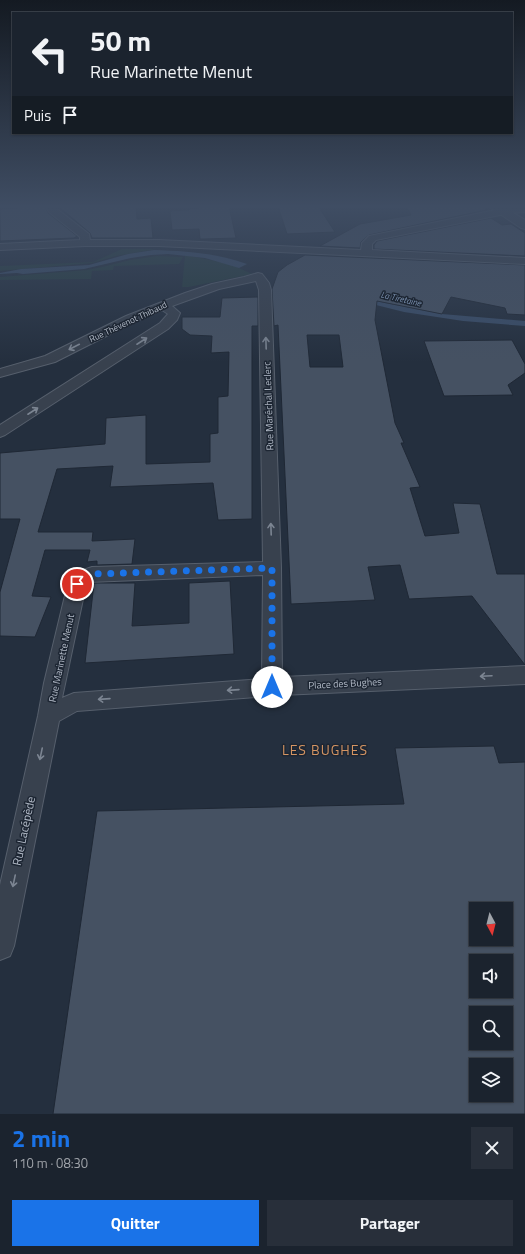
<!DOCTYPE html>
<html lang="fr">
<head>
<meta charset="utf-8">
<style>
	:root { --surface:#1b232e; --page:#282f3a; --text:#f1f3f6; --muted:#a0a4aa; --line:#39404a; --accent:#1a73e8 }
	body { margin:0; font-family:"Titillium Web",sans-serif; background:var(--page); color:var(--text); height:100vh; display:flex; flex-direction:column; font-size:15px; white-space:nowrap }
	* { box-sizing:border-box; margin:0 }
	p { font-size:13px; color:var(--muted) }
	.icon { flex:none; width:22px; height:22px; fill:none; stroke:currentColor; stroke-width:2; stroke-linecap:round; stroke-linejoin:round }
	.map { position:relative; height:1114px; overflow:hidden }
	.details { display:flex; flex-direction:column; background:var(--surface); flex:1 }
	.details>* { flex:none }
	.guide { position:absolute; left:12px; top:12px; width:501px; height:122px; border-radius:0px; box-shadow:0 1px 3px #0004,0 0 0 1px var(--line); background:#1b232e; color:var(--text); overflow:hidden }
	.needle { width:26px; rotate:173deg }
	.buttons { position:absolute; left:469px; top:902px; display:grid; gap:8px }
	.buttons a { display:grid; place-items:center; width:44px; height:44px; border-radius:0px; background:var(--surface); box-shadow:0 1px 3px #0004,0 0 0 1px var(--line); font-size:20px }
	.pin { position:absolute; display:grid; place-items:center; width:34px; height:34px; color:#fff; margin:-17px; border:2px solid #fff; border-radius:50%; box-shadow:0 1px 4px #0007 }
	.me { position:absolute; width:44px; margin:-22px; rotate:0deg; stroke-linejoin:round; filter:drop-shadow(0 0 3px #0008) }
	.turn { display:flex; align-items:center; gap:14px; height:84px; padding:0 12px; font-size:18px }
	.turn .icon { width:52px; height:52px; stroke-width:2.5 }
	.turn b { display:block; font-size:28px; line-height:34px }
	.then { display:flex; align-items:center; height:38px; padding:0 12px; background:#0003; gap:8px; font-size:15px }
	.round { display:grid; place-items:center; flex:none; width:42px; height:42px; border-radius:0px; background:var(--page) }
	.summary { display:flex; align-items:center; justify-content:space-between; height:68px; padding:0 12px }
	h1 { font-size:24px; font-weight:700; line-height:30px; color:var(--accent) }
	.action { display:flex; gap:8px; margin-top:auto; padding:8px 12px }
	.action a { flex:1; height:46px; border-radius:0px; background:var(--accent); color:#fff; font-size:16px; font-weight:700; line-height:46px; text-align:center }
	.action a+a { background:var(--page); color:var(--text) }
	.map>svg:first-child { display:block }
	.green { fill:#263c3f }
	.water { fill:#394c67 }
	.building { fill:#455162; stroke:#1f2835; fill-rule:evenodd }
	.lines { fill:none; stroke-linecap:round; stroke-linejoin:round }
	.minor-casing { stroke:#565f6c; stroke-width:2 }
	.tertiary-casing { stroke:#565f6c; stroke-width:2 }
	.minor { fill:#38414e; fill-rule:evenodd }
	.tertiary { fill:#38414e; fill-rule:evenodd }
	.oneway { stroke:#7c8592 }
	.route { stroke:#1a73e8; stroke-width:7; stroke-dasharray:0 12.6 }
	.labels { text-anchor:middle; stroke-width:3; stroke-linejoin:round; paint-order:stroke }
	.far-water-label { font-size:9px; font-style:italic; fill:#7c92b1; stroke:#1d2633 }
	.far-street-label { font-size:9px; fill:#b4bcc9; stroke:#1d2633 }
	.street-label { font-size:10px; fill:#b4bcc9; stroke:#1d2633 }
	.near-street-label { font-size:12px; fill:#b4bcc9; stroke:#1d2633 }
	.near-quarter-label { font-size:14px; letter-spacing:1px; fill:#d59563; stroke:#1d2633 }
</style>
</head>
<body>
<div class="map">
<svg width="525" height="1114" viewBox="0 0 525 1114">
	<rect width="100%" height="100%" fill="#242f3e"/>
	<g class="green">
		<path d="M122 249H156L116 256 92 263 0 271V266L93 262Z"/>
		<path d="M185 255 230 264 252 274 189 287H182Z"/>
		<path d="M157 256 183 257 179 264 114 266 113 270 92 271 91 279 0 280V277L87 270 102 267 130 260Z"/>
	</g>
	<g class="water">
		<path d="M154 250C185 251 217 253 247 264L239 268 205 258 168 254 151 255 131 258 84 269 23 274 17 273 0 274V273L21 269 89 265 128 254Z"/>
		<path d="M277 276 376 301 442 314 525 321V326L463 321 404 312 276 280Z"/>
	</g>
	<g class="building">
		<path d="M45 206 48 213 77 236 74 238 0 241V209Z"/>
		<path d="M58 206H136L137 219 151 218 153 238H92L90 233Z"/>
		<path d="M199 206H229L236 238 204 239H200L199 229 172 230 170 211 189 210V209L199 208Z"/>
		<path d="M278 206H318L335 232 287 234Z"/>
		<path d="M406 206H485L486 210 369 235 361 242 360 248 320 246 360 224 411 215Z"/>
		<path d="M491 218 502 225 511 224 525 233V256L374 249V245L377 241Z"/>
		<path d="M305 255 525 265V315L507 314 505 308 451 297 442 314 377 301 375 320 395 423 404 443H401L420 487 410 488 425 536 459 533 453 503 480 504 497 574H525V665L472 596 409 599 400 565 368 567 375 600 291 604 278 325 274 326 272 289 278 272 287 265ZM307 335H339L343 367H310Z"/>
		<path d="M258 297V326H252V519L218 520 213 483 110 487 113 466 57 469 38 532H93L92 541 135 539 132 564 97 565V561L87 562 90 550H45L32 596 51 597 35 637 0 636V592L20 519H0V453L105 444 106 418 146 415V464L210 462V434L218 433V397L228 396 229 352 211 353 212 336 190 335 182 329V317H220L222 298Z"/>
		<path d="M512 340 525 364V373L508 385 513 395 444 396 424 341Z"/>
		<path d="M230 581 234 654 85 663 94 583H135L132 626 189 623V583Z"/>
		<path d="M494 746 499 763 525 762V1114H53L97 811 404 804 395 748ZM476 909H506V939H476ZM476 961H506V991H476ZM476 1013H506V1043H476ZM476 1065H506V1095H476Z"/>
	</g>
	<g class="lines">
		<g class="minor-casing">
			<g id="minor">
				<path d="M46 206H56L57 209 89 234 90 240H159L361 250 362 243 369 236 510 207 525 206V212L510 213 376 240 372 244V250L525 258V264L159 246H85L0 250V244L80 240V237L49 212Z"/>
				<path d="M258 273 262 274 269 283 271 290 281 568 282 677 525 666V684L281 695 77 711 59 721 14 946 10 956 0 960V885L38 716 44 683 68 583C74 571 80 571 92 567L263 562 259 290 256 281 219 289 172 306 180 313 177 320 168 329 5 435 0 437V425L160 323 168 314 162 310 134 322 55 362 0 377V369L45 356 126 316 185 293 212 284 244 277ZM263 575 262 679 74 693 62 698 86 585 89 582Z"/>
			</g>
		</g>
		<g class="tertiary-casing">
			<path id="tertiary" d="M488 206H502L525 220V229L521 228Z"/>
		</g>
		<use href="#minor" class="minor"/>
		<use href="#tertiary" class="tertiary"/>
	</g>
	<defs><path id="oneway-shaft" d="M-6 0H5M1.5-3L5.5 0L1.5 3" fill="none" stroke-width="1.6" stroke-linecap="round" stroke-linejoin="round"/></defs>
	<g class="oneway">
		<use href="#oneway-shaft" transform="translate(142 341) rotate(-33)"/>
		<use href="#oneway-shaft" transform="translate(266 343) rotate(-92)"/>
		<use href="#oneway-shaft" transform="translate(74 347) rotate(153)"/>
		<use href="#oneway-shaft" transform="translate(33 411) rotate(-33)"/>
		<use href="#oneway-shaft" transform="translate(271 529) rotate(-92)"/>
		<use href="#oneway-shaft" transform="translate(486 676) rotate(177)"/>
		<use href="#oneway-shaft" transform="translate(233 690) rotate(176)"/>
		<use href="#oneway-shaft" transform="translate(104 699) rotate(176)"/>
		<use href="#oneway-shaft" transform="translate(41 754) rotate(102)"/>
		<use href="#oneway-shaft" transform="translate(14 881) rotate(102)"/>
	</g>
	<linearGradient id="sky" x2="0" y2="1"><stop stop-color="#141a22"/><stop offset="0.57" stop-color="#3f4d63"/><stop offset="1" stop-color="#3f4d63" stop-opacity="0"/></linearGradient>
	<rect width="525" height="362" fill="url(#sky)"/>
	<g class="lines">
		<path class="route" d="M77 584 82 577 92 574 272 568V687"/>
	</g>
	<g class="labels">
		<g class="far-water-label">
			<text transform="translate(401 299) rotate(13)" y="3">La Tiretaine</text>
		</g>
		<g class="far-street-label">
			<text transform="translate(128 322) rotate(-25)" y="3">Rue Thévenot Thibaud</text>
		</g>
		<g class="street-label">
			<text transform="translate(268 406) rotate(-92)" y="4">Rue Maréchal Leclerc</text>
			<text transform="translate(61 658) rotate(-78)" y="4">Rue Marinette Menut</text>
			<text transform="translate(345 683) rotate(-3)" y="4">Place des Bughes</text>
		</g>
		<g class="near-street-label">
			<text transform="translate(24 831) rotate(-78)" y="4">Rue Lacépède</text>
		</g>
		<g class="near-quarter-label">
			<text x="325" y="755">LES BUGHES</text>
		</g>
	</g>
</svg>
<div class="buttons">
<a><svg class="needle" viewBox="-14 -14 28 28"><path d="M0-13l5 13h-10z" fill="#e53935"/><path d="M0 13l5-13h-10z" fill="#a0a4aa"/></svg></a>
<a><svg class="icon" aria-label="sound" viewBox="0 0 24 24"><path d="M4 9h4l5-4v14l-5-4H4zM17 9q2 3 0 6"/></svg></a>
<a><svg class="icon" aria-label="search" viewBox="0 0 24 24"><circle cx="10" cy="10" r="6"/><path d="M15 15l6 6"/></svg></a>
<a><svg class="icon" aria-label="layers" viewBox="0 0 24 24"><path d="M12 4l9 5-9 5-9-5zM3 14l9 5 9-5"/></svg></a>
</div>
<div class="pin" style="left:77px;top:584px;background:#d93025"><svg class="icon" aria-label="arrive" viewBox="0 0 24 24"><path d="M6 21V4h12l-3 4 3 4H6"/></svg></div>
<svg class="me" style="left:272px;top:687px" viewBox="-20 -20 40 40"><circle r="19" fill="#fff"/><path d="M0-13L10 11 0 6-10 11z" fill="#1a73e8"/></svg>
<div class="guide">
<div class="turn"><svg class="icon" aria-label="left" viewBox="0 0 24 24"><path d="M17 20v-9H6M10 6l-5 5 5 5"/></svg><div><b>50 m</b>Rue Marinette Menut</div></div>
<div class="then">Puis<svg class="icon" aria-label="arrive" viewBox="0 0 24 24"><path d="M6 21V4h12l-3 4 3 4H6"/></svg></div>
</div>
</div>
<section class="details">
<div class="summary"><div><h1>2 min</h1><p>110 m · 08:30</p></div><a class="round"><svg class="icon" aria-label="close" viewBox="0 0 24 24"><path d="M6 6l12 12M18 6L6 18"/></svg></a></div>
<div class="action"><a>Quitter</a><a>Partager</a></div>
</section>
</body>
</html>
